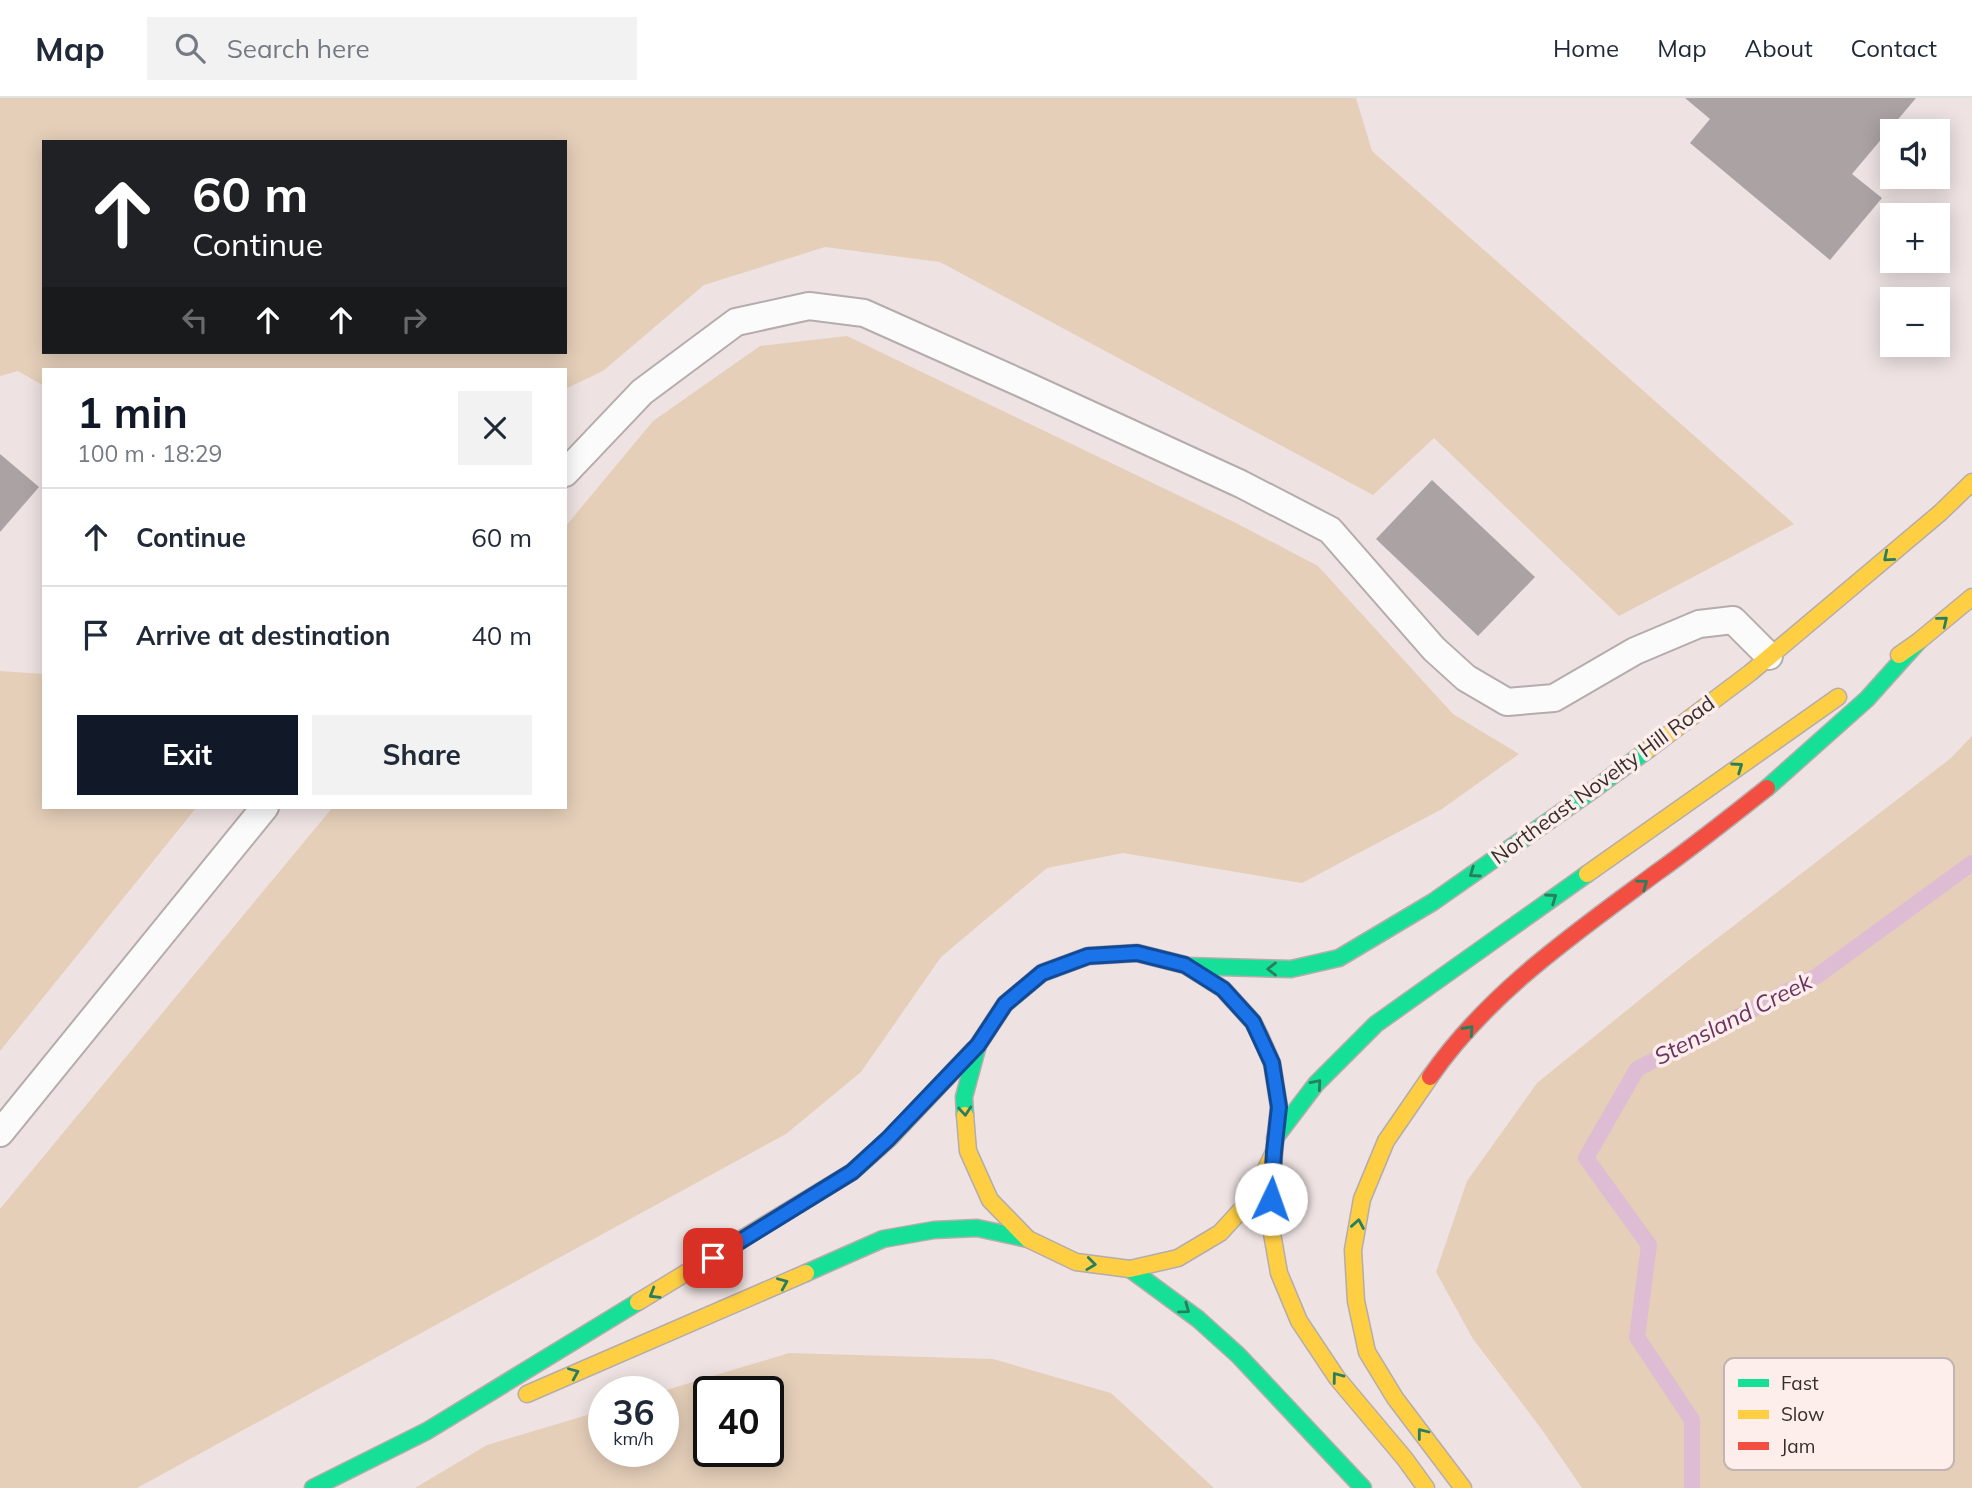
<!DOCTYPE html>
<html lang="en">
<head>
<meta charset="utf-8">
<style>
	:root { --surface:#fff; --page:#f2f2f3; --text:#1f2937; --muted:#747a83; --line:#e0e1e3; --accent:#111827 }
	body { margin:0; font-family:Mulish,sans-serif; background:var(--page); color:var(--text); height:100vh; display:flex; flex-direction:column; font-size:26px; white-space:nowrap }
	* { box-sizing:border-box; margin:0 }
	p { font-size:23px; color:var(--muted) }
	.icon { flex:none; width:38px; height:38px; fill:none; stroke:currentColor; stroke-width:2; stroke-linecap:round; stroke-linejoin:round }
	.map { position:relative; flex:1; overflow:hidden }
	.sheet { position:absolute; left:42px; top:270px; width:525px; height:441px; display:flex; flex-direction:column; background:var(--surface); border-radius:0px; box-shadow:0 4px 18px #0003 }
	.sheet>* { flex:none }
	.guide { position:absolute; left:42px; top:42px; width:525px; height:214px; border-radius:0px; box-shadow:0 4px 18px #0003; background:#202124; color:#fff; overflow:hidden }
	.tools { position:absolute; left:1880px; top:21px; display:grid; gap:14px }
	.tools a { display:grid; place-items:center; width:70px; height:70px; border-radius:0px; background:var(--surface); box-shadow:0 4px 18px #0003; font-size:35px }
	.speed { position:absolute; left:588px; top:1278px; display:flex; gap:14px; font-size:35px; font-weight:700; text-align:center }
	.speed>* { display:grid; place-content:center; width:91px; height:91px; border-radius:50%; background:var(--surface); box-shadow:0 4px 18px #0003; line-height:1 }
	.speed small { font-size:18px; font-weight:400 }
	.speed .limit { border:4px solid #111; border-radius:10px; background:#fff; color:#111 }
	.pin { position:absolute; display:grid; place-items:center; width:60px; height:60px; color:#fff; margin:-30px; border-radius:14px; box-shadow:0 4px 10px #0006 }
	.me { position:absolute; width:77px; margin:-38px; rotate:3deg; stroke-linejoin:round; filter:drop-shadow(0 0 5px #0008) }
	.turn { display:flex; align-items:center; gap:24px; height:147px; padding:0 35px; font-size:32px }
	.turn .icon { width:91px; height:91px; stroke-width:2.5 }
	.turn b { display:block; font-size:49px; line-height:60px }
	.lanes { display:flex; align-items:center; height:66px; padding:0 35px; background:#0003; justify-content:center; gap:35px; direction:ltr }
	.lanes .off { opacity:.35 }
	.round { display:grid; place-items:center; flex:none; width:74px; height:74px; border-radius:0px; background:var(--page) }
	.head { display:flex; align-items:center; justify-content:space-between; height:119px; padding:0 35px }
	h1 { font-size:42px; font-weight:700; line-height:52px; color:var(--accent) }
	.action { display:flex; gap:14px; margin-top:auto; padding:14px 35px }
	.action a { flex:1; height:80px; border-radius:0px; background:var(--accent); color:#fff; font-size:28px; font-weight:700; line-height:80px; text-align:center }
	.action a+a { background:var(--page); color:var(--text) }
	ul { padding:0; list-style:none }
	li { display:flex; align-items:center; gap:21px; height:98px; padding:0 35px; border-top:2px solid var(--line) }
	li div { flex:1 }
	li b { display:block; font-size:26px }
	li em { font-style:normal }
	header { display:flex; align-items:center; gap:42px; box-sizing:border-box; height:98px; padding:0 35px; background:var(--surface); border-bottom:2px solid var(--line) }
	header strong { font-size:33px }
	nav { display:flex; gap:38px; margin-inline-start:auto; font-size:24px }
	.search { width:490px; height:63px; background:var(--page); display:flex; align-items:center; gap:18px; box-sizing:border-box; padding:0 24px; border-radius:0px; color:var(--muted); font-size:26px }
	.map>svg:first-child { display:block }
	.green { fill:#e5cfb9; fill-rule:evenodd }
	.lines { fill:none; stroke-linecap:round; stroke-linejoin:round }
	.stream { stroke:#debcd4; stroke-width:16 }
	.building { fill:#aba2a3 }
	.lane-casing { stroke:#b5acac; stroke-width:30 }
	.fast-casing { stroke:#b5acac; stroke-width:19 }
	.slow-casing { stroke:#b5acac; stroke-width:19 }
	.jam-casing { stroke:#b5acac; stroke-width:19 }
	.lane { stroke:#fcfbfb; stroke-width:26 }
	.fast { stroke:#16e098; stroke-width:16 }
	.slow { stroke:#ffcf43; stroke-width:16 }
	.jam { stroke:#f24e42; stroke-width:16 }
	.oneway { stroke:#287e5d }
	.route-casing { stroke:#114b97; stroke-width:18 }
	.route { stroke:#1a73e8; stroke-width:12 }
	.labels { text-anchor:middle; stroke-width:7; stroke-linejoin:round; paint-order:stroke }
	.street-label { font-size:21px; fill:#362e2d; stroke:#fdedeb }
	.water-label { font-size:23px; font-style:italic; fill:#693260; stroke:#fdedeb }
	.key { fill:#fdedeb; stroke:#c1b4b2; stroke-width:2 }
	.key-label { font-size:19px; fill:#362e2d }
</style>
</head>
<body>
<header>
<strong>Map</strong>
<div class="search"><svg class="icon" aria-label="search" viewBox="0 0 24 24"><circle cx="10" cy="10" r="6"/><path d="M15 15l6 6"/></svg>Search here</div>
<nav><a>Home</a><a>Map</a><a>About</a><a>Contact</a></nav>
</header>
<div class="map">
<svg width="1972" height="1390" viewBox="0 0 1972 1390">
	<rect width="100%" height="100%" fill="#eee2e2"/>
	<g class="green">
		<path d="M0 0H1356L1372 53 1794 426 1619 518 1434 340 1373 397 940 164 825 149 704 187 603 273 565 291V271H44V288L18 273 0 278ZM44 44H565V254H44Z"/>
		<path d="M847 238 1236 425 1318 468 1453 616 1519 656 1442 711 1302 785 1123 755 1047 770 941 859 861 974 786 1036 137 1390H0V1111L333 709H565V429L653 323 760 248Z"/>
		<path d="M0 573 44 576V709L196 710 0 953Z"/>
		<path d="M1972 638V1390H1582L1540 1329 1473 1241 1436 1174 1467 1083 1537 985 1684 866 1951 660Z"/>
		<path d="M789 1255 993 1261 1111 1295 1214 1390H415L487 1347 604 1312V1353H663V1293ZM768 1293V1353H709V1293Z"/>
	</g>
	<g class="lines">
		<path class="stream" d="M1692 1390V1322L1637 1239 1649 1147 1586 1060 1637 971 1817 878 1972 765"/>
	</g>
	<g class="building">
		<path d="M1685 0H1916L1852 76 1882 100 1830 162 1690 45 1710 21Z"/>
		<path d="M0 356 39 389 0 434Z"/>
		<path d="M1432 382 1535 479 1478 538 1376 441Z"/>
	</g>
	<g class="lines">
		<g class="lane-casing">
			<g id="lane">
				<path d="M565 375 642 294 736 224 809 208 864 215 1023 286 1241 386 1330 432 1434 551 1466 580 1507 604 1554 600 1635 553 1699 526 1733 522 1769 558"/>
				<path d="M0 1035 265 709"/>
			</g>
		</g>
		<g class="fast-casing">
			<g id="fast">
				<path d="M1767 690 1867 601 1919 543"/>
				<path d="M1187 868 1291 871 1339 860 1433 804 1593 692 1649 651"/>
				<path d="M965 1017 964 999 978 947 1005 906 1042 875 1088 858 1137 855 1185 867 1223 891 1253 924 1260 938"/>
				<path d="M1275 1040 1316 986 1376 926 1587 776"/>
				<path d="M1130 1171 1198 1221 1238 1257 1363 1390"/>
				<path d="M806 1175 883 1141 934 1132 977 1130 1028 1141"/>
				<path d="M313 1390 427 1333 638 1204"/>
			</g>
		</g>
		<g class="slow-casing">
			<g id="slow">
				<path d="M1899 557 1919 543 1972 499"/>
				<path d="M1649 651 1750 575 1940 415 1972 384"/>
				<path d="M1587 776 1838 599"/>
				<path d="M1260 938 1272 965 1279 1009 1274 1054 1270 1124 1279 1175 1299 1223 1337 1280 1405 1361 1426 1390"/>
				<path d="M1430 979 1386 1043 1362 1101 1353 1152 1356 1203 1367 1254 1395 1300 1463 1390"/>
				<path d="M965 1017 968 1053 990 1102 1028 1141 1076 1164 1130 1171 1178 1160 1220 1135 1253 1099 1274 1054"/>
				<path d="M638 1204 852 1074 889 1041 974 951"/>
				<path d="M527 1296 806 1175"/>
			</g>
		</g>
		<g class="jam-casing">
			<path id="jam" d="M1430 979C1489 894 1574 836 1656 775 1694 748 1730 719 1767 690"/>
		</g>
		<use href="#lane" class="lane"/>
		<use href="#fast" class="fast"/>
		<use href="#slow" class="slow"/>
		<use href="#jam" class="jam"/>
	</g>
	<defs><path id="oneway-chevron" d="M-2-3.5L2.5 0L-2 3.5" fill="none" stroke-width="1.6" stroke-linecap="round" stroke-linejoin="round" transform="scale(1.75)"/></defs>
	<g class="oneway">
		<use href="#oneway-chevron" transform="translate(1888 459) rotate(140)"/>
		<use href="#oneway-chevron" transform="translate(1943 523) rotate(-39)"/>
		<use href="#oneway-chevron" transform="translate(1738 669) rotate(-35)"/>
		<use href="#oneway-chevron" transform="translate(1474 775) rotate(145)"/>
		<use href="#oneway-chevron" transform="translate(1643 786) rotate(-36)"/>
		<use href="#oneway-chevron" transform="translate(1552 800) rotate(-35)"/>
		<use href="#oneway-chevron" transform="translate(1272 871) rotate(180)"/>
		<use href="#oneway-chevron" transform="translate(1469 932) rotate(-48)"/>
		<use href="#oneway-chevron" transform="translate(1317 986) rotate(-49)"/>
		<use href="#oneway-chevron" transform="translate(965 1013) rotate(85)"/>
		<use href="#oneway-chevron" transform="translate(1358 1126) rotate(-80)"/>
		<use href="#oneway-chevron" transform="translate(1091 1166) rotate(7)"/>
		<use href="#oneway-chevron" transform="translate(783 1185) rotate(-23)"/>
		<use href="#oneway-chevron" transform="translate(654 1196) rotate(149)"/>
		<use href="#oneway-chevron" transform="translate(1185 1211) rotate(36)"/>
		<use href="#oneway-chevron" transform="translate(574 1275) rotate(-23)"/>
		<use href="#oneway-chevron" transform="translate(1337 1279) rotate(-127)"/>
		<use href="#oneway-chevron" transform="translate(1422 1335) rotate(-128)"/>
	</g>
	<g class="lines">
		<g class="route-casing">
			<path id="route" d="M713 1160 852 1074 888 1041 978 947 1005 906 1042 875 1088 858 1137 855 1185 867 1223 891 1253 924 1272 965 1279 1009 1274 1054 1271 1101"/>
		</g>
		<use href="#route" class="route"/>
	</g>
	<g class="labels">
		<g class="street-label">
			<text transform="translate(1603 682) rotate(-36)" y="7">Northeast Novelty Hill Road</text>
		</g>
		<g class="water-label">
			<text transform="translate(1733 921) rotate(-27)" y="8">Stensland Creek</text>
		</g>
	</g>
	<rect x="1724" y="1260" width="230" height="112" rx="10" class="key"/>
	<rect x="1738" y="1281" width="31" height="8" fill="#16e098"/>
	<rect x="1738" y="1312" width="31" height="9" fill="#ffcf43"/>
	<rect x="1738" y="1344" width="31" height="8" fill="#f24e42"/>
	<g class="key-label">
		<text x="1781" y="1292">Fast</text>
		<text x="1781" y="1323">Slow</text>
		<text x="1781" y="1355">Jam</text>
	</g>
</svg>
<div class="tools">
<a><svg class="icon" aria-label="sound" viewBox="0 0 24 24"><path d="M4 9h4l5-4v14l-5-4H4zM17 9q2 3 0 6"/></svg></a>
<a>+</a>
<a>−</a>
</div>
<div class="speed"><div>36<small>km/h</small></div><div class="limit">40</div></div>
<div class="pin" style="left:713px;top:1160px;background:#d93025"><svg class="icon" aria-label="arrive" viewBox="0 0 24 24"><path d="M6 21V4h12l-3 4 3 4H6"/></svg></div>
<svg class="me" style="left:1271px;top:1101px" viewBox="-20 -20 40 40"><circle r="19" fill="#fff"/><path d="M0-13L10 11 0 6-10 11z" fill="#1a73e8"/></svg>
<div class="guide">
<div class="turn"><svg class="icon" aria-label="ahead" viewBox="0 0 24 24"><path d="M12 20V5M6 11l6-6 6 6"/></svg><div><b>60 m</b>Continue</div></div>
<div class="lanes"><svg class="icon off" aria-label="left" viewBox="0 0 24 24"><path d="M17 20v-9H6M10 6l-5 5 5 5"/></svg><svg class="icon" aria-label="ahead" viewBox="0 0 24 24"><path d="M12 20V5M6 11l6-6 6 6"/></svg><svg class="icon" aria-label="ahead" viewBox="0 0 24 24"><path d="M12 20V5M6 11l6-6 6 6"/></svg><svg class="icon off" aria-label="right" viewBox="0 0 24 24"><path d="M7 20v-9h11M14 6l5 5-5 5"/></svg></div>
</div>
<section class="sheet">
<div class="head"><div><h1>1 min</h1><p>100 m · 18:29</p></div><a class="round"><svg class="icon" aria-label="close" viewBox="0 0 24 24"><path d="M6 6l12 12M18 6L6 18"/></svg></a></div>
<ul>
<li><svg class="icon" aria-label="ahead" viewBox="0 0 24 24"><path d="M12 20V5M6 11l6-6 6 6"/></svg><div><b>Continue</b></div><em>60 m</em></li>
<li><svg class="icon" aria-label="arrive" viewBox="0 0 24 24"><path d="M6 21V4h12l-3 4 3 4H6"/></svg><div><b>Arrive at destination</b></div><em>40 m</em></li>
</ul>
<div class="action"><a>Exit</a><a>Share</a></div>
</section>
</div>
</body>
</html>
